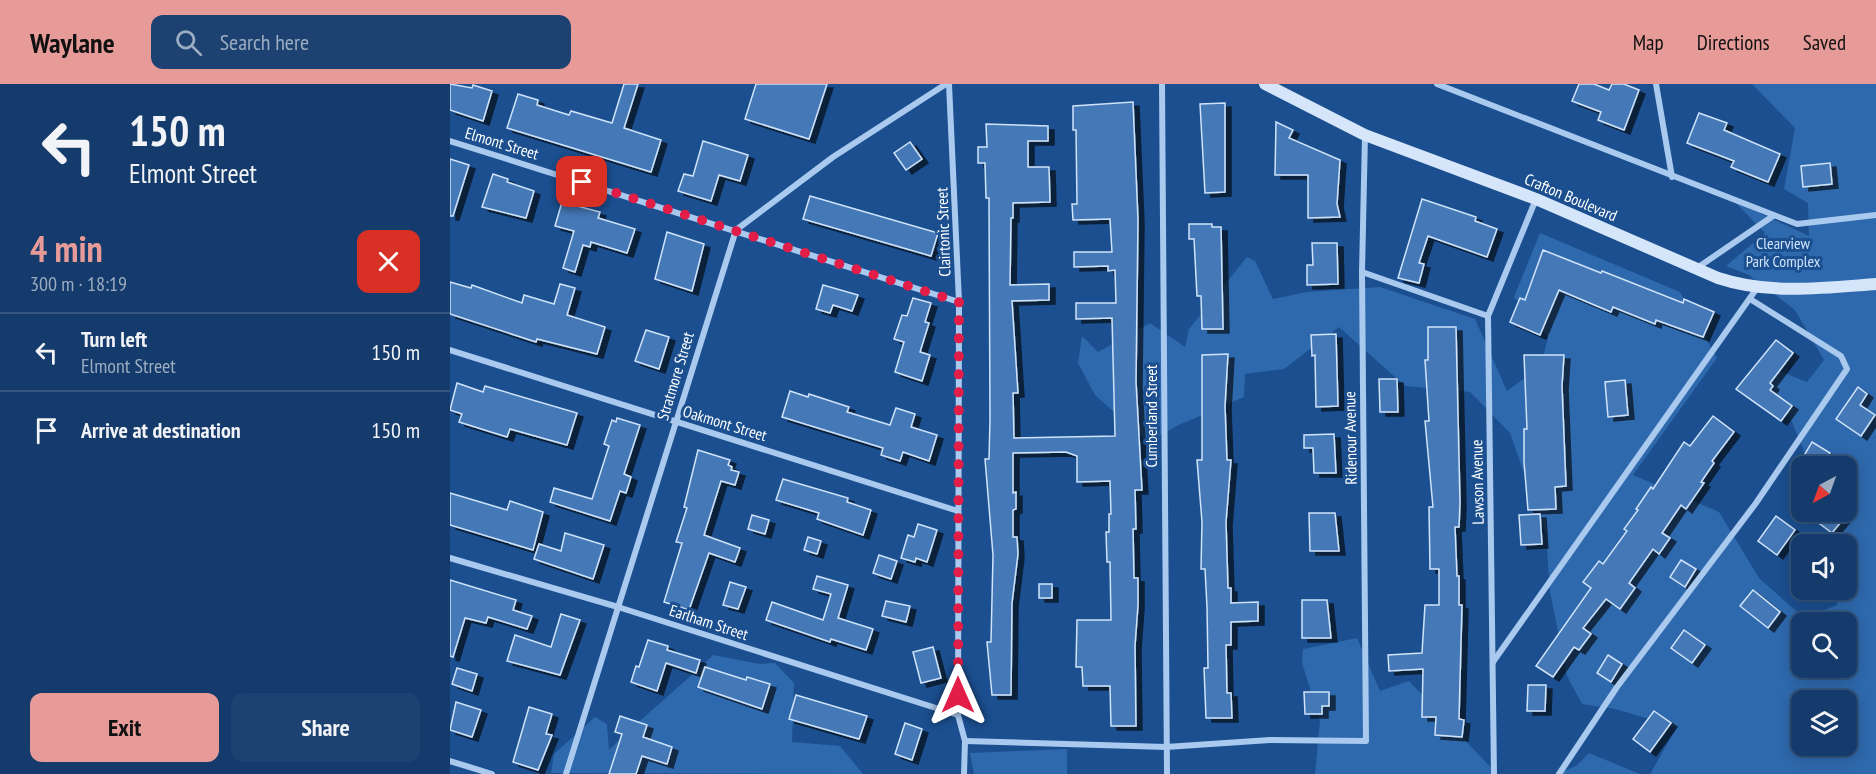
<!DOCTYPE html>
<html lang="en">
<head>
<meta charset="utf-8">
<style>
	:root { --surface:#143b6b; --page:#1d4271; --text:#f1f3f6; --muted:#9dadc1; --line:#33557e; --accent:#e69b98 }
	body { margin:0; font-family:"PT Sans Narrow",sans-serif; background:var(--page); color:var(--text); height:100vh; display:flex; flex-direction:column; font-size:22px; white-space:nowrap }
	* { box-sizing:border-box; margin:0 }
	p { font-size:20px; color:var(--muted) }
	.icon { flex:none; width:33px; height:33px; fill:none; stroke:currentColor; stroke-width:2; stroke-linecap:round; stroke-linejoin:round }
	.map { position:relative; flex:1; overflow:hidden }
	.sheet { display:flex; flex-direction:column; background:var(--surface); width:450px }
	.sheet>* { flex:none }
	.guide { background:#143b6b; color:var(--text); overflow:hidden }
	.needle { width:39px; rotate:221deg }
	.fabs { position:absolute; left:1341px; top:372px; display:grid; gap:12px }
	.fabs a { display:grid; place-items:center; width:66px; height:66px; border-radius:12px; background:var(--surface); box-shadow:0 3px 15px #0003,0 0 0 2px var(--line); font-size:30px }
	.pin { position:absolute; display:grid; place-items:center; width:51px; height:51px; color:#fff; margin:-26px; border-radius:12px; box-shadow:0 3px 9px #0006 }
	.me { position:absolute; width:66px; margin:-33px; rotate:0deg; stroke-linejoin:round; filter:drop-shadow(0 0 4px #0008) }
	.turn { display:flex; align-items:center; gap:21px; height:126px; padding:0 30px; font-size:27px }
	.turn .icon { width:78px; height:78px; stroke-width:2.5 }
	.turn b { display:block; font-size:42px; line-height:51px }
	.round { display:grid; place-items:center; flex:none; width:63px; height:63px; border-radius:12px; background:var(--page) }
	.overview { display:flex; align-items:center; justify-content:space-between; height:102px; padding:0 30px }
	h1 { font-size:36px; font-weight:600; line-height:45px; color:var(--accent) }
	.primary-button { display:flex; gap:12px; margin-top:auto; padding:12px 30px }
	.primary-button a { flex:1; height:69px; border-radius:12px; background:var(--accent); color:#111; font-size:24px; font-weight:600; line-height:69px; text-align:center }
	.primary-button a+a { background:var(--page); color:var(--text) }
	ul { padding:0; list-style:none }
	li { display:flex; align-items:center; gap:18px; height:78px; padding:0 30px; border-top:2px solid var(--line) }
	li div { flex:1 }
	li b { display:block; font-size:22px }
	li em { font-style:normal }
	header { display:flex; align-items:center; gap:36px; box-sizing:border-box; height:84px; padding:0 30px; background:var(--accent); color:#111 }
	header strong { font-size:28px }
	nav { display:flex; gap:33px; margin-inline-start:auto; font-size:21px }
	.search { width:420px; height:54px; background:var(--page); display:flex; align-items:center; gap:15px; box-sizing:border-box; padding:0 21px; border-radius:12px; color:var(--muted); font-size:22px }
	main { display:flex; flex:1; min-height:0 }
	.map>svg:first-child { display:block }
	.green { fill:#2e69ad; fill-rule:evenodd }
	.building { fill:#4478b7; stroke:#cfe3fa; stroke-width:1.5; filter:url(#shadow) }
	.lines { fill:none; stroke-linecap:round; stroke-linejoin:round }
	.street { stroke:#a9c9ee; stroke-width:6 }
	.secondary { stroke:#d6e6fa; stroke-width:12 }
	.route { stroke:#e11d48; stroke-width:10; stroke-dasharray:0 18 }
	.labels { text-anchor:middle; stroke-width:6; stroke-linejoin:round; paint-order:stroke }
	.street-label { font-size:16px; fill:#fff; stroke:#1b4f8f }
	.park-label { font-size:16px; fill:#cfe3fa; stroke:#1b4f8f }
</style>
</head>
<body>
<header>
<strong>Waylane</strong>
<div class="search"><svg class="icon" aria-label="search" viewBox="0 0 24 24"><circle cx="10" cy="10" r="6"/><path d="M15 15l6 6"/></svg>Search here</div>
<nav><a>Map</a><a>Directions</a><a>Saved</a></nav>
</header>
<main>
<section class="sheet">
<div class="guide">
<div class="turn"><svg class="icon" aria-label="left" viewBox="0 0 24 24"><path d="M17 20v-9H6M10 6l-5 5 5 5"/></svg><div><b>150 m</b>Elmont Street</div></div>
</div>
<div class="overview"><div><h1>4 min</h1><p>300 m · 18:19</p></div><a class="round" style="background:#d93025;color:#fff"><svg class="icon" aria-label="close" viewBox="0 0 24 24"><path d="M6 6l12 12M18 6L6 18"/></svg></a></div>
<ul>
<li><svg class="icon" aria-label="left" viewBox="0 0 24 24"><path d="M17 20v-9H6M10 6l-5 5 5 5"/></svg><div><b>Turn left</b><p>Elmont Street</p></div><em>150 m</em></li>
<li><svg class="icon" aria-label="arrive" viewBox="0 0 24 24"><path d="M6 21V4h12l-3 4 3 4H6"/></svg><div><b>Arrive at destination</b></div><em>150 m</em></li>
</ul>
<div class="primary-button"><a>Exit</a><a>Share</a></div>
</section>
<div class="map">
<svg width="1426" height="690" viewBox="0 0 1426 690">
	<defs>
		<filter id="shadow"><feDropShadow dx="6" dy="4" stdDeviation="0" flood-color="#0009"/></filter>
	</defs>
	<rect width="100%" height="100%" fill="#1b4f8f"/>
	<g class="green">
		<path d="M1302 0H1426V690H1200L1227 643 1165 625 1132 620 1117 592 1100 508 1096 451 1060 349 1020 308 955 302 889 243 834 285 795 290 794 313 729 341 698 358 645 311 628 279 632 252 648 268 700 239 735 263 739 245 797 173 805 177 823 215 857 208 930 203 1025 235 1057 307 1091 282 1098 253 1064 213 1090 149 1230 208 1267 274 1183 391 1269 428 1309 494 1354 534 1387 521 1389 506H1396V460H1391L1378 428H1396V382H1360L1342 338 1307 278 1357 298 1374 276 1345 226 1299 191 1276 182 1315 149 1284 117 1359 152 1358 119 1334 105 1345 44ZM1352 538H1396V584H1352ZM1352 616H1396V662H1352Z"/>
		<path d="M907 554 930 607 959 597 1047 690H865L870 637 852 579 853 565Z"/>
		<path d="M263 571 310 580 325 579 344 599 342 658 390 662 413 690 101 689 104 670 145 633 157 640 159 666C193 632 229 604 263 571Z"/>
		<path d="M617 665V690H524L520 669Z"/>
		<path d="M1139 669 1190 690H1106L1126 682Z"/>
	</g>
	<g class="building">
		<path d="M0 0 22 4 23 1 42 7 33 37 0 26Z"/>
		<path d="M174 0H188L174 44 211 56 201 88 57 44 68 10 88 16 87 21 119 31 121 27 162 39Z"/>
		<path d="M306 0H377L359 55 295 35Z"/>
		<path d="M1129 0H1144L1159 6 1162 0H1174L1189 6 1174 46 1148 36 1151 28 1122 17Z"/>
		<path d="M683 18 688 136 686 298 692 406H685L686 445H683L684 494H688V521L685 562 686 642H661L660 602H633L632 583H626L627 536H661L660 478H657L656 448H659V430H661L660 397 627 398V372L616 368 563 369V409L566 408V425L563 426V453H567L568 470 562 519 561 611H542L537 558H541L543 471 535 375H539L540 335 539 114H536L535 79H528V63H537L536 40 598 42V57H578V83H599L600 118 563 119V134H561L560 201 599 200V216L562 217 568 309H563L564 354 665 352 662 234 626 235V219H666L665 186 658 187V182L624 183V168H662L660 135 623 136 622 120H627L626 46H623V22Z"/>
		<path d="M775 19V108L755 109 750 20Z"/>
		<path d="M1249 29 1277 39 1274 46 1330 70 1318 98 1281 83 1284 77 1237 59Z"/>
		<path d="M826 38 843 46 839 54 890 76 887 120 890 133 858 134V91H825Z"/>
		<path d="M253 57 298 71 290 97 269 91 261 117 228 107 234 90 243 92Z"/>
		<path d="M460 58 472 75 456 86 444 69Z"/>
		<path d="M0 75 19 81 3 132H0Z"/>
		<path d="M1380 79 1382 100 1353 103 1351 82Z"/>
		<path d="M43 90 58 95 57 98 84 107 76 134 32 123Z"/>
		<path d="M360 112 488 149 481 172 353 135Z"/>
		<path d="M972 115 1026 133 1025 137 1047 145 1037 173 978 152 969 179 974 180 969 199 948 194Z"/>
		<path d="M112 118 150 128 148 134 185 145 177 169 141 158 140 163 133 161 125 188 113 184 124 147 105 142Z"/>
		<path d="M739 140H762V143H771L773 245H752L751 212H747L744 155H739Z"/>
		<path d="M217 148 254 160 242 207 205 195Z"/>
		<path d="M862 159H887L888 200 857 201V181H863Z"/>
		<path d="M1093 166 1151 189 1152 187 1233 219 1234 215 1264 228 1253 253 1206 236 1205 240 1163 223 1161 228 1109 206 1090 251 1060 238 1070 214 1075 216Z"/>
		<path d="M0 198 21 204 22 201 72 219 74 211 104 220 110 200 125 204 117 231 155 243 147 270 87 255 86 258 0 230Z"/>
		<path d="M373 201 408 211 402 227 383 221 380 229 366 225Z"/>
		<path d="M463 214 481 219 475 238 479 239 470 268 480 271 472 297 445 288 454 258 444 255 452 231 457 232Z"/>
		<path d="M978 243H1006L1010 419 1009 443H1005L1007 492H1009V521H1012L1009 635 1014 636 1012 653 985 651 986 633H972L973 585 939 587 938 571 972 569 975 521H989V485H980L979 423H983L975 337H979L975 276H978Z"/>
		<path d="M196 246 219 253 209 285 185 277Z"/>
		<path d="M886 250 888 322 866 323 865 271 862 272 861 251Z"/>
		<path d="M1326 256 1343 269 1320 299 1323 302 1320 306 1342 322 1331 337 1286 305Z"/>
		<path d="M778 270 775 322 777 376H781L776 438 778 504H781V519L808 518V537L781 538V561H776L777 609H781L782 634H756L754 584H758L757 523 755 485H751L752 438 747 376H752V271Z"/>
		<path d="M1074 271H1114L1112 302 1116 402 1105 403 1106 425 1078 426 1074 378V345H1077Z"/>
		<path d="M929 295H947L948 328H930Z"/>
		<path d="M1175 296 1178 331 1158 333 1155 298Z"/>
		<path d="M7 299 33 308 35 302 127 329 117 361 60 345 57 353 9 338 12 330 0 326Z"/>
		<path d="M1408 303 1417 310 1410 321 1425 331 1411 352 1386 335Z"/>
		<path d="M340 307 358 313 359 310 399 323 397 328 440 341 446 324 465 330 461 343 487 351 479 377 453 368 450 377 431 371 433 364 332 333Z"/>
		<path d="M1263 332 1284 348 1262 377 1264 379 1251 398 1254 399 1236 425 1231 421 1212 449 1220 454 1209 470 1203 465 1179 499 1185 504 1170 525 1156 515 1133 544 1141 550 1129 566 1124 563 1103 593 1086 582 1141 504 1133 498 1149 477 1153 480 1177 447 1174 445 1188 426 1186 425 1201 403 1203 405 1234 358 1240 362Z"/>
		<path d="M167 334 190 341 174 390 181 393 176 409 170 407 160 437 100 418 104 404 142 415 159 362 154 360 162 336 166 338Z"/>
		<path d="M884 350 886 389H864L863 364H854V351Z"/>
		<path d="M1362 358 1380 369 1372 382H1363L1352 375Z"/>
		<path d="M248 366 280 376 278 381 282 383 281 386 289 388 285 401 271 397 254 451 290 464 285 478 259 469 239 526 214 518 232 459 226 458 237 424 234 423Z"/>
		<path d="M333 395 398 414 397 418 421 426 413 451 367 435 369 429 326 416Z"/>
		<path d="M0 409 57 426 60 417 93 428 83 466 0 441Z"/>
		<path d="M1354 428H1399L1382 449Z"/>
		<path d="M859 429H885L889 467H860Z"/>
		<path d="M1090 430 1092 460 1071 461 1069 431Z"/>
		<path d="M302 431 319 436 315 450 298 445Z"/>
		<path d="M1326 432 1345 446 1327 471 1308 457Z"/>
		<path d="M468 440 487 446 477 478 466 474 465 478 451 474 458 451 464 453Z"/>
		<path d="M115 449 154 461 143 495 84 475 89 460 111 467Z"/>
		<path d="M358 453 371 457 367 470 354 466Z"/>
		<path d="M429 471 447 477 441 495 423 489Z"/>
		<path d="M1231 476 1246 485 1235 503 1220 493Z"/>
		<path d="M367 492 398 501 388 534 423 545 416 566 381 555 380 558 316 536 322 518 373 536 381 510 363 505Z"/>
		<path d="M0 496 66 516 63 526 82 532 77 545 38 533 36 539 15 534 3 573 0 572Z"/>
		<path d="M280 498 296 503 288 525 273 521Z"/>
		<rect x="589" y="500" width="13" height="14"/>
		<path d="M1303 506 1330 528 1318 544 1290 522Z"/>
		<path d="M852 516H877L881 554H852Z"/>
		<path d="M436 517 460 522 456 538 432 532Z"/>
		<path d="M111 530 130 536 110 591 57 577 65 551 101 563Z"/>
		<path d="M1234 546 1255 561 1242 579 1221 564Z"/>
		<path d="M198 556 218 562 217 566 250 576 246 589 216 579 207 607 181 598 186 582 189 583Z"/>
		<path d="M483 563 491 594 471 599 463 568Z"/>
		<path d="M1158 571 1172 580 1161 598 1147 589Z"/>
		<path d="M255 583 296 596 297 593 320 600 312 625 248 603Z"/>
		<path d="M7 584 27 590 22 607 2 600Z"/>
		<path d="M1078 601H1096L1095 627H1077Z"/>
		<path d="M854 608H879V622H872V630H855Z"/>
		<path d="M346 611 417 632 409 655 339 635Z"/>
		<path d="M6 618 31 626 22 653 0 646Z"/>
		<path d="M79 623 102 630 96 650 102 651 88 686 63 678Z"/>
		<path d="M1204 627 1221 639 1200 668 1183 655Z"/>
		<path d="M170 632 197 641 193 653 222 663 217 680 192 672 186 690H159L172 650 165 648Z"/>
		<path d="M455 639 472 645 462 676 445 670Z"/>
	</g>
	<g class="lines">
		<g class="street">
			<path d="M499 0 509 218 508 631 515 657 514 690"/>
			<path d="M712 0 717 690"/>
			<path d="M987 0 1347 140 1426 131"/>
			<path d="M1206 0 1222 93"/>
			<path d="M0 57 509 218"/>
			<path d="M1247 184 1323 132"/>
			<path d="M912 188 1038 232"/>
			<path d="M0 266 508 427"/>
			<path d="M0 474 168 523 508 631"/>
			<path d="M1043 578 1307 204"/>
			<path d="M515 657 716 663 820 656 916 657 912 188 915 51"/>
			<path d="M0 677 42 690"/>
			<path d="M116 690 286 146 383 73 496 0"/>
			<path d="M1044 690 1038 232 1086 115"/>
			<path d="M1109 690 1167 603 1306 419 1397 285 1391 272 1300 215"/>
		</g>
		<path class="secondary" d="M815 0 915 51 1086 115 1268 194C1319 211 1373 204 1426 200"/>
	</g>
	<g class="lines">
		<path class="route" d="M132 98 509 218 508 611"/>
	</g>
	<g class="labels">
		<g class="street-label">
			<text transform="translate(52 59) rotate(17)" y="6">Elmont Street</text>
			<text transform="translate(1121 113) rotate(23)" y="6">Crafton Boulevard</text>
			<text transform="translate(493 148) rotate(-92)" y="6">Clairtonic Street</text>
			<text transform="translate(225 292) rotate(-73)" y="6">Stratmore Street</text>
			<text transform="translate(701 332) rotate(-90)" y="6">Cumberland Street</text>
			<text transform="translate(275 339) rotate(17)" y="6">Oakmont Street</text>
			<text transform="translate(900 354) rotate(-91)" y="6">Ridenour Avenue</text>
			<text transform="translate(1027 398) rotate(-91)" y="6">Lawson Avenue</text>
			<text transform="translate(259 538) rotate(18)" y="6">Earlham Street</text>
		</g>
		<g class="park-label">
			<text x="1333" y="165">Clearview<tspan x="1333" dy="18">Park Complex</tspan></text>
		</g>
	</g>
</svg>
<div class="fabs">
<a><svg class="needle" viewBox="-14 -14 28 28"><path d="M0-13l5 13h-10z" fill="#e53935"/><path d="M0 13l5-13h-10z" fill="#9dadc1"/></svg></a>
<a><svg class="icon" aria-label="sound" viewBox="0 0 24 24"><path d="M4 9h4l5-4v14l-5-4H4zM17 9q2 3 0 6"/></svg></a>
<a><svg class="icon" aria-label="search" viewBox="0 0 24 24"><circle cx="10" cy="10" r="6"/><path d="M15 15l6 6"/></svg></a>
<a><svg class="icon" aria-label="layers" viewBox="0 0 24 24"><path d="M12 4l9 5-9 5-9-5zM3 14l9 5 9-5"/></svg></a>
</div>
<div class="pin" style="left:132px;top:98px;background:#d93025"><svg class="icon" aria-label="arrive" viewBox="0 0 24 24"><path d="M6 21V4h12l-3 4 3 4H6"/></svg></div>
<svg class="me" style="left:508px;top:611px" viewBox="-20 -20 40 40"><path d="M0-17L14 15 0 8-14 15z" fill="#e11d48" stroke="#fff" stroke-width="4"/></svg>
</div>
</main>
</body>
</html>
